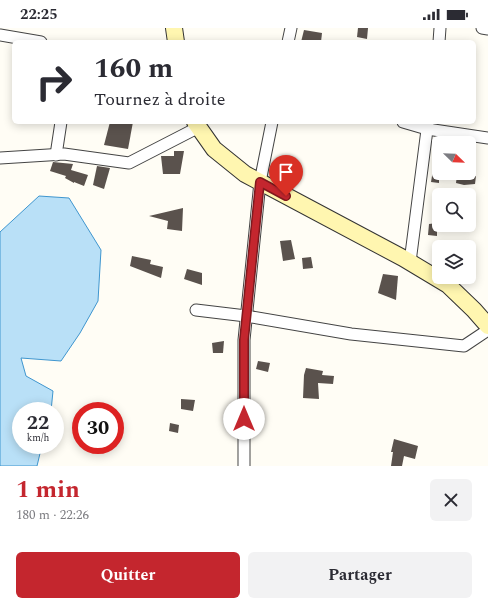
<!DOCTYPE html>
<html lang="fr">
<head>
<meta charset="utf-8">
<style>
	:root { --surface:#fff; --page:#f2f2f3; --text:#2b2b33; --muted:#7c7c81; --accent:#c4262e }
	body { margin:0; font-family:Spectral,serif; background:var(--page); color:var(--text); height:100vh; display:flex; flex-direction:column; font-size:15px; white-space:nowrap }
	* { box-sizing:border-box; margin:0 }
	p { font-size:13px; color:var(--muted) }
	.icon { flex:none; width:22px; height:22px; fill:none; stroke:currentColor; stroke-width:2; stroke-linecap:round; stroke-linejoin:round }
	.map { position:relative; height:438px; overflow:hidden }
	.side { display:flex; flex-direction:column; background:var(--surface); flex:1 }
	.side>* { flex:none }
	.top-card { position:absolute; left:12px; top:12px; width:464px; height:84px; border-radius:6px; box-shadow:0 2px 10px #0003; background:#fff; color:var(--text); overflow:hidden }
	.needle { width:26px; rotate:113deg }
	.buttons { position:absolute; left:432px; top:108px; display:grid; gap:8px }
	.buttons a { display:grid; place-items:center; width:44px; height:44px; border-radius:6px; background:var(--surface); box-shadow:0 2px 10px #0003; font-size:20px }
	.speed { position:absolute; left:12px; top:374px; display:flex; gap:8px; font-size:20px; font-weight:700; text-align:center }
	.speed>* { display:grid; place-content:center; width:52px; height:52px; border-radius:50%; background:var(--surface); box-shadow:0 2px 10px #0003; line-height:1 }
	.speed small { font-size:10px; font-weight:400 }
	.speed .limit { border:6px solid #d22; background:#fff; color:#111 }
	.pin { position:absolute; display:grid; place-items:center; width:34px; height:34px; color:#fff; margin:-41px -17px; border-radius:50% 50% 50% 0; rotate:-45deg; box-shadow:0 0 4px #0007 }
	.pin .icon { rotate:45deg }
	.me { position:absolute; width:44px; margin:-22px; rotate:0deg; stroke-linejoin:round; filter:drop-shadow(0 0 3px #0008) }
	.turn { display:flex; align-items:center; gap:14px; height:84px; padding:0 16px; font-size:18px }
	.turn .icon { width:52px; height:52px; stroke-width:2.5 }
	.turn b { display:block; font-size:28px; line-height:34px }
	.round { display:grid; place-items:center; flex:none; width:42px; height:42px; border-radius:6px; background:var(--page) }
	.overview { display:flex; align-items:center; justify-content:space-between; height:68px; padding:0 16px }
	h1 { font-size:24px; font-weight:700; line-height:30px; color:var(--accent) }
	.cta { display:flex; gap:8px; margin-top:auto; padding:8px 16px }
	.cta a { flex:1; height:46px; border-radius:6px; background:var(--accent); color:#fff; font-size:16px; font-weight:700; line-height:46px; text-align:center }
	.cta a+a { background:var(--page); color:var(--text) }
	.status { display:flex; justify-content:space-between; align-items:center; height:28px; padding:0 20px; background:var(--surface); direction:ltr }
	.status svg { height:11px; fill:currentColor }
	.map>svg:first-child { display:block }
	.water { fill:#b9e0f7; stroke:#3f96cf }
	.building { fill:#5a524d }
	.lines { fill:none; stroke-linecap:round; stroke-linejoin:round }
	.street-casing { stroke:#444; stroke-width:13 }
	.secondary-casing { stroke:#333; stroke-width:18 }
	.street { stroke:#fff; stroke-width:11 }
	.secondary { stroke:#fff6b0; stroke-width:16 }
	.route-casing { stroke:#7f191e; stroke-width:10 }
	.route { stroke:#c4262e; stroke-width:7 }
</style>
</head>
<body>
<div class="status"><b>22:25</b><svg viewBox="0 0 49 12"><path d="M0 12V9h3v3zM5 12V6h3v6zM10 12V3h3v9zM15 12V0h3v12zM26 1h20v11H26zM47 4h2v5h-2z"/></svg></div>
<div class="map">
<svg width="488" height="438" viewBox="0 0 488 438">
	<rect width="100%" height="100%" fill="#fffdf5"/>
	<path class="water" d="M39 168 69 170 101 222 98 273 80 305 61 333 21 330 26 348 53 363 51 383H21V417H42L37 438H0V204Z"/>
	<g class="building">
		<path d="M358 0H368L367 11 357 9Z"/>
		<path d="M304 2 322 5 321 14H301Z"/>
		<path d="M110 94H133L128 121 104 117Z"/>
		<path d="M174 123H184L180 146H163L161 128H174Z"/>
		<path d="M435 130 439 131V155L431 154Z"/>
		<path d="M53 134 73 136 71 142 88 147 84 158 74 154V155L65 150 66 148 50 143Z"/>
		<path d="M97 138 110 140 104 161 93 157Z"/>
		<path d="M457 147 476 148 475 156 464 157 456 155Z"/>
		<path d="M183 180 182 203 167 201 168 193 149 188Z"/>
		<path d="M437 195V208L428 207 429 196Z"/>
		<path d="M291 212 295 231 283 233 280 213Z"/>
		<path d="M132 228 151 232 150 236 163 239 161 250 130 238Z"/>
		<path d="M311 229 313 240 303 241 302 230Z"/>
		<path d="M187 241 202 245V257L184 251Z"/>
		<path d="M383 246 398 248 396 272 378 265Z"/>
		<path d="M224 313 223 325H213L212 315Z"/>
		<path d="M258 333 270 335 268 344 256 341Z"/>
		<path d="M306 340 323 343 322 347 334 348 333 356 318 355 319 371 303 370 304 347Z"/>
		<path d="M181 371 195 372 193 383 181 381Z"/>
		<path d="M170 395 179 397 178 405 169 403Z"/>
		<path d="M394 411 418 418 415 431 404 428 402 438H391L393 424H391Z"/>
	</g>
	<g class="lines">
		<g class="street-casing">
			<g id="street">
				<path d="M482 0 488 1"/>
				<path d="M0 7 41 14"/>
				<path d="M288 14 291 0"/>
				<path d="M439 14 440 0"/>
				<path d="M403 94 427 101 488 110"/>
				<path d="M56 127 61 94"/>
				<path d="M0 130 64 126 129 135 199 99"/>
				<path d="M410 234 428 94"/>
				<path d="M196 282 246 288 351 306 464 318 488 302"/>
				<path d="M244 438V312L260 154 272 94"/>
			</g>
		</g>
		<g class="secondary-casing">
			<g id="secondary">
				<path d="M174 0 176 14"/>
				<path d="M195 94 214 121 245 146 403 230 448 257 474 282 488 298"/>
			</g>
		</g>
		<use href="#street" class="street"/>
		<use href="#secondary" class="secondary"/>
	</g>
	<g class="lines">
		<g class="route-casing">
			<path id="route" d="M244 391V312L260 154 286 168"/>
		</g>
		<use href="#route" class="route"/>
	</g>
</svg>
<div class="buttons">
<a><svg class="needle" viewBox="-14 -14 28 28"><path d="M0-13l5 13h-10z" fill="#e53935"/><path d="M0 13l5-13h-10z" fill="#7c7c81"/></svg></a>
<a><svg class="icon" aria-label="search" viewBox="0 0 24 24"><circle cx="10" cy="10" r="6"/><path d="M15 15l6 6"/></svg></a>
<a><svg class="icon" aria-label="layers" viewBox="0 0 24 24"><path d="M12 4l9 5-9 5-9-5zM3 14l9 5 9-5"/></svg></a>
</div>
<div class="speed"><div>22<small>km/h</small></div><div class="limit">30</div></div>
<div class="pin" style="left:286px;top:168px;background:#d93025"><svg class="icon" aria-label="arrive" viewBox="0 0 24 24"><path d="M6 21V4h12l-3 4 3 4H6"/></svg></div>
<svg class="me" style="left:244px;top:391px" viewBox="-20 -20 40 40"><circle r="19" fill="#fff"/><path d="M0-13L10 11 0 6-10 11z" fill="#c4262e"/></svg>
<div class="top-card">
<div class="turn"><svg class="icon" aria-label="right" viewBox="0 0 24 24"><path d="M7 20v-9h11M14 6l5 5-5 5"/></svg><div><b>160 m</b>Tournez à droite</div></div>
</div>
</div>
<section class="side">
<div class="overview"><div><h1>1 min</h1><p>180 m · 22:26</p></div><a class="round"><svg class="icon" aria-label="close" viewBox="0 0 24 24"><path d="M6 6l12 12M18 6L6 18"/></svg></a></div>
<div class="cta"><a>Quitter</a><a>Partager</a></div>
</section>
</body>
</html>
